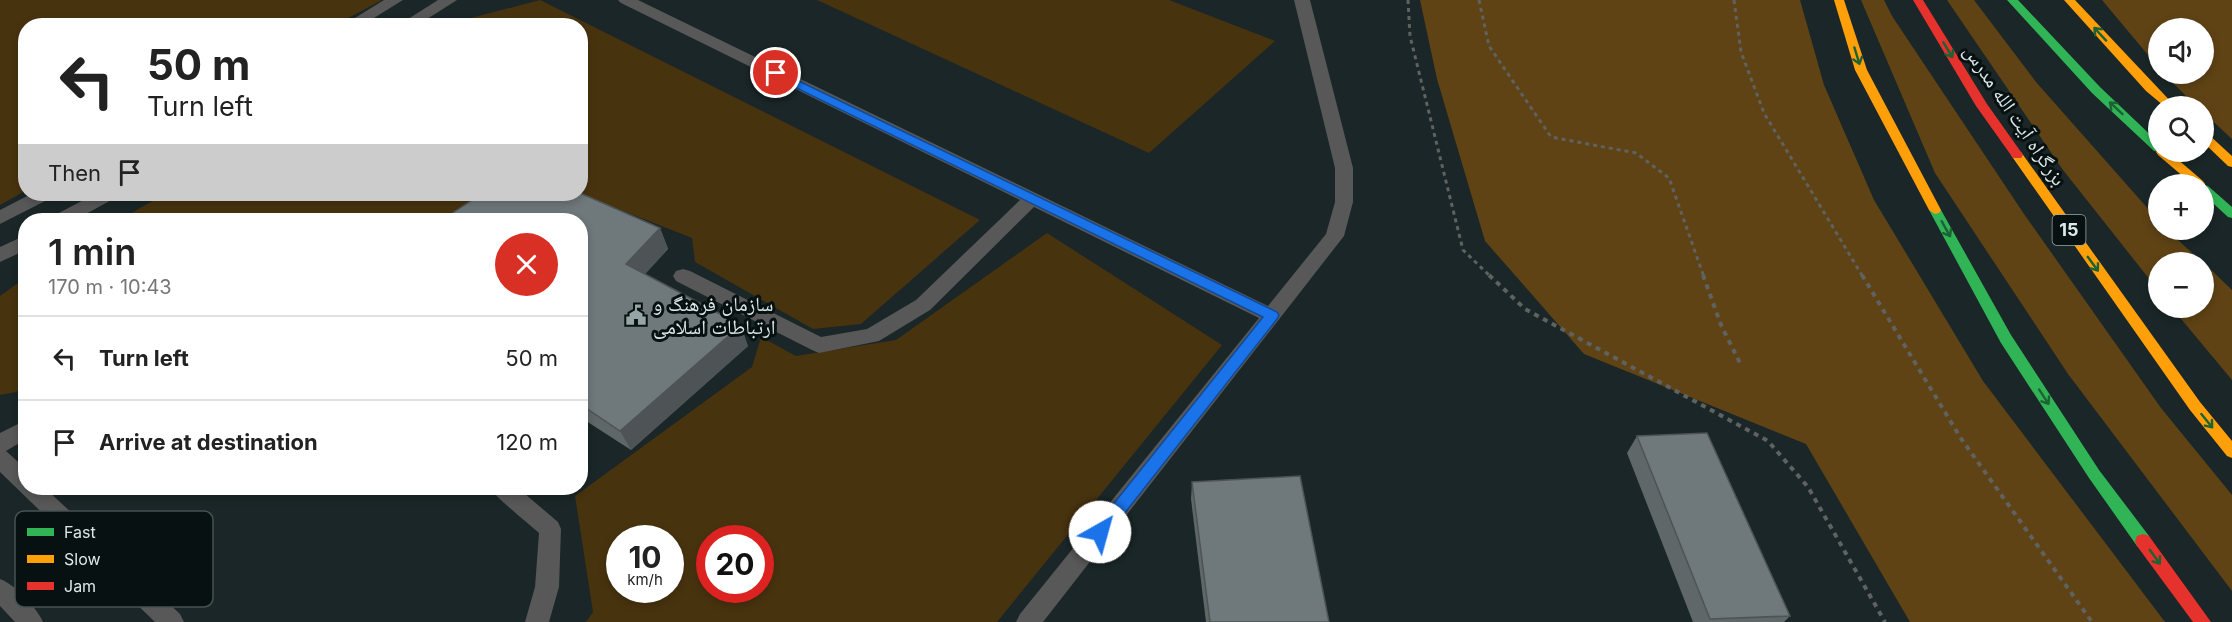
<!DOCTYPE html>
<html lang="en">
<head>
<meta charset="utf-8">
<style>
	:root { --surface:#fff; --page:#f6f6f6; --text:#222; --muted:#767676; --line:#e0e0e0 }
	body { margin:0; font-family:Inter,"Noto Naskh Arabic",sans-serif; background:var(--page); color:var(--text); height:100vh; display:flex; flex-direction:column; font-size:22px; white-space:nowrap }
	* { box-sizing:border-box; margin:0 }
	p { font-size:20px; color:var(--muted) }
	.icon { flex:none; width:33px; height:33px; fill:none; stroke:currentColor; stroke-width:2; stroke-linecap:round; stroke-linejoin:round }
	.map { position:relative; flex:1; overflow:hidden }
	.drawer { position:absolute; left:18px; top:213px; width:570px; height:282px; display:flex; flex-direction:column; background:var(--surface); border-radius:24px; box-shadow:0 3px 9px #0003 }
	.drawer>* { flex:none }
	.top-card { position:absolute; left:18px; top:18px; width:570px; height:183px; border-radius:24px; box-shadow:0 3px 9px #0003; background:#fff; color:var(--text); overflow:hidden }
	.buttons { position:absolute; left:2148px; top:18px; display:grid; gap:12px }
	.buttons a { display:grid; place-items:center; width:66px; height:66px; border-radius:50%; background:var(--surface); box-shadow:0 3px 9px #0003; font-size:30px }
	.speed { position:absolute; left:606px; top:525px; display:flex; gap:12px; font-size:30px; font-weight:700; text-align:center }
	.speed>* { display:grid; place-content:center; width:78px; height:78px; border-radius:50%; background:var(--surface); box-shadow:0 3px 9px #0003; line-height:1 }
	.speed small { font-size:15px; font-weight:400 }
	.speed .limit { border:9px solid #d22; background:#fff; color:#111 }
	.pin { position:absolute; display:grid; place-items:center; width:51px; height:51px; color:#fff; margin:-26px; border:3px solid #fff; border-radius:50%; box-shadow:0 2px 6px #0007 }
	.me { position:absolute; width:66px; margin:-33px; rotate:38deg; stroke-linejoin:round; filter:drop-shadow(0 0 4px #0008) }
	.turn { display:flex; align-items:center; gap:21px; height:126px; padding:0 30px; font-size:27px }
	.turn .icon { width:78px; height:78px; stroke-width:2.5 }
	.turn b { display:block; font-size:42px; line-height:51px }
	.then { display:flex; align-items:center; height:57px; padding:0 30px; background:#0003; gap:12px; font-size:22px }
	.round { display:grid; place-items:center; flex:none; width:63px; height:63px; border-radius:32px; background:var(--page) }
	.summary { display:flex; align-items:center; justify-content:space-between; height:102px; padding:0 30px }
	h1 { font-size:36px; font-weight:600; line-height:45px }
	ul { padding:0; list-style:none }
	li { display:flex; align-items:center; gap:18px; height:84px; padding:0 30px; border-top:2px solid var(--line) }
	li div { flex:1 }
	li b { display:block; font-size:22px }
	li em { font-style:normal }
	.map>svg:first-child { display:block }
	.green { fill:#48330f; fill-rule:evenodd }
	.forest { fill:#5f4315 }
	.lines { fill:none; stroke-linecap:round; stroke-linejoin:round }
	.path-far1 { stroke:#5e6260; stroke-width:3; stroke-dasharray:4 4; stroke-linecap:butt }
	.path { stroke:#5e6260; stroke-width:4; stroke-dasharray:5 5; stroke-linecap:butt }
	.lane { fill:#575857; fill-rule:evenodd }
	.fast { fill:#30b455; fill-rule:evenodd }
	.slow { fill:#ff9f0a; fill-rule:evenodd }
	.jam { fill:#e5322d; fill-rule:evenodd }
	.wall { fill:#5f6769 }
	.shaded-wall { fill:#4e5455 }
	.building { fill:#6f787a; stroke:#4e5455; stroke-width:1.5 }
	.oneway { stroke:#1c6234 }
	.route { fill:#1a73e8; stroke:#114b97; stroke-width:1.5 }
	.labels { text-anchor:middle; stroke-width:6; stroke-linejoin:round; paint-order:stroke }
	.shield { fill:#081112; stroke:#9ca8a8; stroke-width:1.5 }
	.shield-label { font-size:18px; font-weight:bold; fill:#dbe8e9 }
	.street-label { font-size:20px; fill:#dbe8e9; stroke:#081112 }
	.poi-label { font-size:20px; fill:#dbe8e9; stroke:#081112; text-anchor:start }
	.key { fill:#081112; stroke:#475252; stroke-width:1.5 }
	.key-label { font-size:16px; fill:#dbe8e9 }
</style>
</head>
<body>
<div class="map">
<svg width="2232" height="622" viewBox="0 0 2232 622">
	<rect width="100%" height="100%" fill="#1a2627"/>
	<g class="green">
		<path d="M0 0H382L335 25 26 26 25 191 0 205Z"/>
		<path d="M540 0 980 220 861 324 813 329 695 262 692 238 580 194V26H450L456 22Z"/>
		<path d="M817 0H1169L1275 41 1149 153Z"/>
		<path d="M165 194H508L466 220H119Z"/>
		<path d="M1047 233 1222 345 997 622H586L593 612 575 496 752 367 761 337 796 356 896 340ZM620 538H670V590H620ZM710 538H760V590H710Z"/>
		<path d="M25 278V386L16 392 0 395V296Z"/>
	</g>
	<g class="forest">
		<path d="M1420 0H1800L1824 85 1874 200 1983 381 2165 622H1910L1806 444 1584 354 1485 241 1437 79Z"/>
		<path d="M1861 0H1884L1892 16 2024 214 2161 408 2232 495V591L2068 374 1935 173Z"/>
		<path d="M1947 0H1974L2036 82 2158 220V230H2167L2202 262H2158V290L2063 170Z"/>
		<path d="M2102 0H2232V139L2204 113V106H2196L2164 74H2204V28H2158V67Z"/>
		<path d="M2204 263 2232 290V380L2172 308H2204Z"/>
	</g>
	<g class="lines">
		<g class="path-far1">
			<path d="M1408 0 1410 36 1463 250 1491 277"/>
			<path d="M1479 0 1489 46 1551 137 1636 153 1669 178 1704 277"/>
			<path d="M1734 0 1741 52 1764 113 1863 277"/>
		</g>
		<g class="path">
			<path d="M1489 275 1525 309 1768 441 1808 487 1885 622"/>
			<path d="M1703 275 1721 325 1741 365"/>
			<path d="M1862 275 1960 437 2092 622"/>
		</g>
		<g class="lane">
			<path d="M384 0H403L361 26H342Z"/>
			<path d="M438 0H457L416 26H397Z"/>
			<path d="M618 0H638L1268 306 1326 234 1335 202V168L1294 0H1310L1353 168V202L1344 236 1043 622H1016L1020 614 1259 318 1034 207 930 310 879 341 819 353 812 350 676 281 673 276 676 271 683 269 690 271 821 337 867 329 916 300 1020 200 621 3Z"/>
			<path d="M31 194H54L51 198 0 224V210Z"/>
			<path d="M95 194H118L115 198 75 220H52L55 215Z"/>
			<path d="M26 235V250L0 262V247Z"/>
			<path d="M26 420V439L6 451 26 469V488H45L180 614 184 622H155L0 472V433Z"/>
			<path d="M490 488H518L558 522 561 529 559 587 549 622H525L535 587 539 533C528 523 495 497 490 488Z"/>
			<path d="M0 579C16 585 36 607 43 622H15L0 606Z"/>
		</g>
		<g class="fast">
			<path d="M2007 0H2018L2100 87 2158 142 2160 152 2154 151 2092 93Z"/>
			<path d="M2204 185 2208 186 2232 207V218L2228 217 2204 195Z"/>
			<path d="M1935 206 1941 210 2011 335 2099 470 2149 536 2151 541 2149 546 2143 548 2137 546 2089 478 2001 343 1929 210Z"/>
		</g>
		<g class="slow">
			<path d="M1834 0H1844L1867 70 1941 210 1939 213 1935 214 1929 210 1855 70Z"/>
			<path d="M2064 0H2075L2175 106H2164L2146 91Z"/>
			<path d="M2204 133 2208 134 2232 156V167L2228 166 2204 143Z"/>
			<path d="M2158 149V152H2169L2203 181 2205 184 2204 187V184H2192L2158 155 2156 152Z"/>
			<path d="M2017 151 2021 152 2200 402 2232 441V458L2227 456 2190 410 2013 158 2011 155 2013 152Z"/>
		</g>
		<g class="jam">
			<path d="M1913 0H1923L1987 104 2021 152 2023 155 2021 158H2013L1976 106Z"/>
			<path d="M2143 534 2149 536 2211 622H2193L2137 546 2135 541 2137 536Z"/>
		</g>
	</g>
	<g class="wall">
		<path d="M580 220 660 228 668 249 645 274 748 346 631 450 580 417Z"/>
		<path d="M1637 436 1790 616 1784 622H1693L1627 453Z"/>
		<path d="M1192 482 1329 622H1206L1191 499Z"/>
	</g>
	<g class="shaded-wall">
		<path d="M660 228 668 249 635 285 626 264Z"/>
		<path d="M741 325 748 346 631 450 620 431Z"/>
	</g>
	<g class="building">
		<path d="M580 193 660 228 626 264 741 325 620 431 580 404V220H442L481 194H580Z"/>
		<path d="M1707 433 1790 616 1710 619 1637 436Z"/>
		<path d="M1300 476 1329 622H1210L1192 482Z"/>
	</g>
	<defs><path id="oneway-shaft" d="M-6 0H5M1.5-3L5.5 0L1.5 3" fill="none" stroke-width="1.6" stroke-linecap="round" stroke-linejoin="round" transform="scale(1.5)"/></defs>
	<g class="oneway">
		<use href="#oneway-shaft" transform="translate(2100 34) rotate(-133)"/>
		<use href="#oneway-shaft" transform="translate(1948 50) rotate(59)"/>
		<use href="#oneway-shaft" transform="translate(1857 56) rotate(73)"/>
		<use href="#oneway-shaft" transform="translate(2116 108) rotate(-137)"/>
		<use href="#oneway-shaft" transform="translate(1946 229) rotate(61)"/>
		<use href="#oneway-shaft" transform="translate(2093 264) rotate(54)"/>
		<use href="#oneway-shaft" transform="translate(2044 397) rotate(57)"/>
		<use href="#oneway-shaft" transform="translate(2207 421) rotate(51)"/>
		<use href="#oneway-shaft" transform="translate(2155 557) rotate(54)"/>
	</g>
	<path class="route" d="M776 70 1277 312 1279 315 1277 319 1106 537 1100 539 1095 537 1092 532 1095 527 1263 317 772 76 770 73Z"/>
	<defs>
		<g id="civic-bare" transform="scale(1.62)"><path d="M-.6-6.5H3V-4.5H.6V-3L4-1V1h2V6H-6V1h2V-1L-.6-3ZM-1.2 2.5V6h2.4V2.5Z" fill="#97a4a5" stroke="#081112" stroke-width="2.5" paint-order="stroke"/></g>
	</defs>
	<g fill-rule="evenodd">
		<use href="#civic-bare" x="636" y="315"/>
	</g>
	<g class="labels">
		<rect class="shield" x="2052.5" y="215" width="33" height="30" rx="4.5"/>
		<g class="shield-label">
			<text x="2069" y="236">15</text>
		</g>
		<g class="street-label">
			<text transform="translate(2015 115) rotate(56)" y="7">بزرگراه آیت الله مدرس</text>
		</g>
		<g class="poi-label">
			<text x="653" y="311">سازمان فرهنگ و<tspan x="653" dy="23">ارتباطات اسلامی</tspan></text>
		</g>
	</g>
	<rect x="15" y="511" width="198" height="96" rx="9" class="key"/>
	<rect x="27" y="528" width="27" height="8" fill="#30b455"/>
	<rect x="27" y="555" width="27" height="8" fill="#ff9f0a"/>
	<rect x="27" y="582" width="27" height="8" fill="#e5322d"/>
	<g class="key-label">
		<text x="64" y="538">Fast</text>
		<text x="64" y="565">Slow</text>
		<text x="64" y="592">Jam</text>
	</g>
</svg>
<div class="buttons">
<a><svg class="icon" aria-label="sound" viewBox="0 0 24 24"><path d="M4 9h4l5-4v14l-5-4H4zM17 9q2 3 0 6"/></svg></a>
<a><svg class="icon" aria-label="search" viewBox="0 0 24 24"><circle cx="10" cy="10" r="6"/><path d="M15 15l6 6"/></svg></a>
<a>+</a>
<a>−</a>
</div>
<div class="speed"><div>10<small>km/h</small></div><div class="limit">20</div></div>
<div class="pin" style="left:776px;top:73px;background:#d93025"><svg class="icon" aria-label="arrive" viewBox="0 0 24 24"><path d="M6 21V4h12l-3 4 3 4H6"/></svg></div>
<svg class="me" style="left:1100px;top:532px" viewBox="-20 -20 40 40"><circle r="19" fill="#fff"/><path d="M0-13L10 11 0 6-10 11z" fill="#1a73e8"/></svg>
<div class="top-card">
<div class="turn"><svg class="icon" aria-label="left" viewBox="0 0 24 24"><path d="M17 20v-9H6M10 6l-5 5 5 5"/></svg><div><b>50 m</b>Turn left</div></div>
<div class="then">Then<svg class="icon" aria-label="arrive" viewBox="0 0 24 24"><path d="M6 21V4h12l-3 4 3 4H6"/></svg></div>
</div>
<section class="drawer">
<div class="summary"><div><h1>1 min</h1><p>170 m · 10:43</p></div><a class="round" style="background:#d93025;color:#fff"><svg class="icon" aria-label="close" viewBox="0 0 24 24"><path d="M6 6l12 12M18 6L6 18"/></svg></a></div>
<ul>
<li><svg class="icon" aria-label="left" viewBox="0 0 24 24"><path d="M17 20v-9H6M10 6l-5 5 5 5"/></svg><div><b>Turn left</b></div><em>50 m</em></li>
<li><svg class="icon" aria-label="arrive" viewBox="0 0 24 24"><path d="M6 21V4h12l-3 4 3 4H6"/></svg><div><b>Arrive at destination</b></div><em>120 m</em></li>
</ul>
</section>
</div>
</body>
</html>
